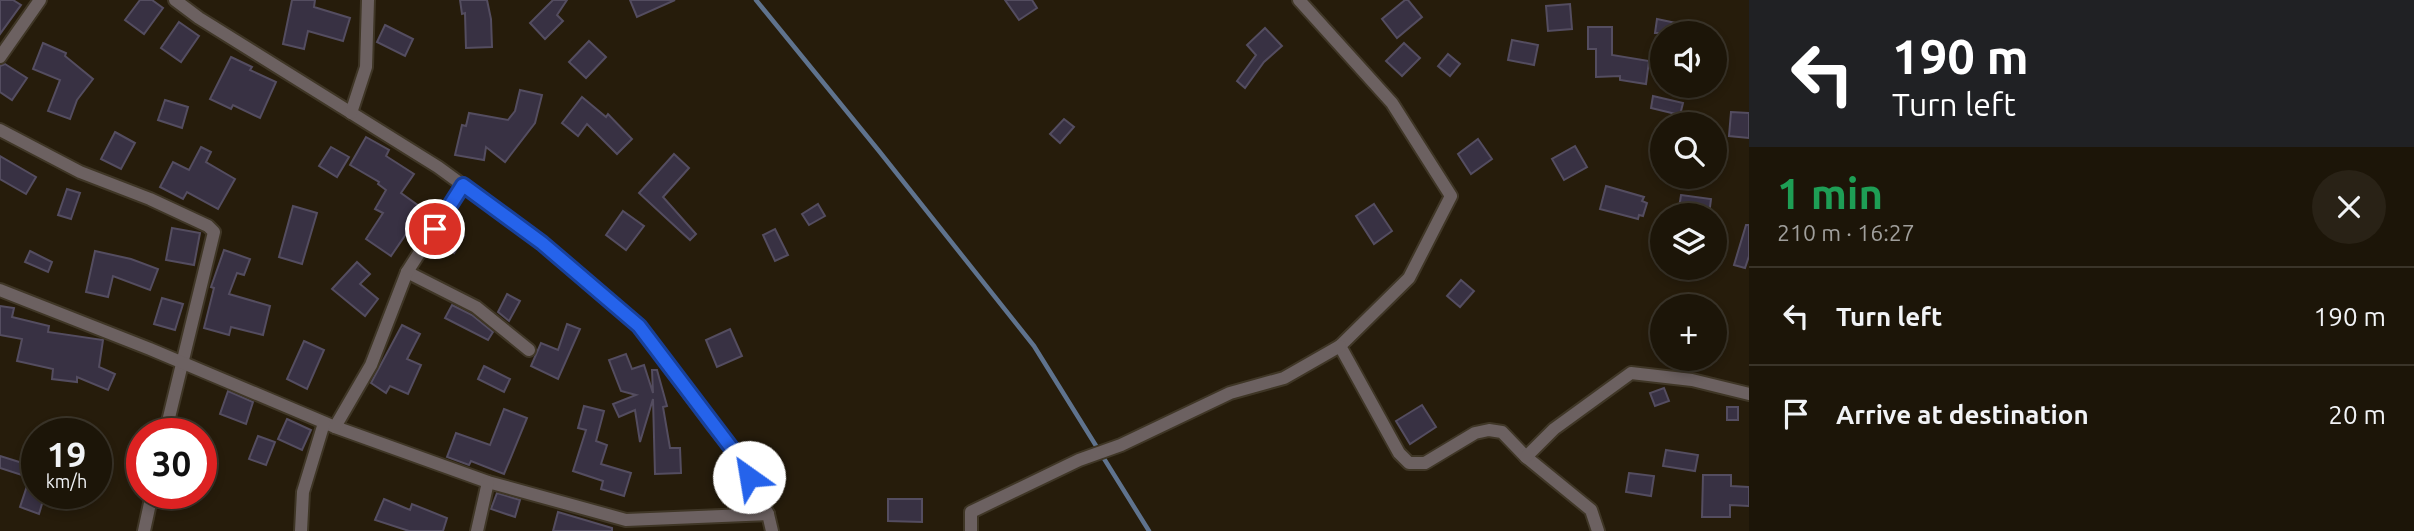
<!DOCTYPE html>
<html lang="en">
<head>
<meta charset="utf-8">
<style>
	:root { --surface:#1c1508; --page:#292216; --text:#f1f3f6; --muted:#a09f9c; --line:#3a3429 }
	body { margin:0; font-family:Ubuntu,sans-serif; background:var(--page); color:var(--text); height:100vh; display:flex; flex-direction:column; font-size:26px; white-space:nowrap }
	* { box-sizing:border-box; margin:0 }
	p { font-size:23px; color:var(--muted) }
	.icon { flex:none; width:38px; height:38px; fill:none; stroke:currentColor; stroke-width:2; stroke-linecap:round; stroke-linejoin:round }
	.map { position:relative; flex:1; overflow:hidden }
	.side { display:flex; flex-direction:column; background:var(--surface); width:665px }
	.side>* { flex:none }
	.banner { background:#202124; color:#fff; overflow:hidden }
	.controls { position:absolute; left:1650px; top:21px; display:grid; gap:14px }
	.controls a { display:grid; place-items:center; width:77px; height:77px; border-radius:50%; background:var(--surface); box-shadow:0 4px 10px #0003,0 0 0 2px var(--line); font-size:35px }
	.speed { position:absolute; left:21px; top:418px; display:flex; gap:14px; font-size:35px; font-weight:700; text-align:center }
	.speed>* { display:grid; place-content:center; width:91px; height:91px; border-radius:50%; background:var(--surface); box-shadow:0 4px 10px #0003,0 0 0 2px var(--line); line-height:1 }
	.speed small { font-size:18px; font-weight:400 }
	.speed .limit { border:10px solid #d22; background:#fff; color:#111 }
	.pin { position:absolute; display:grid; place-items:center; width:60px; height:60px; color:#fff; margin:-30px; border:4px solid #fff; border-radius:50%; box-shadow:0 2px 7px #0007 }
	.me { position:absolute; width:77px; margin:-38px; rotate:328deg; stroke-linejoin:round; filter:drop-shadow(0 0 5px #0008) }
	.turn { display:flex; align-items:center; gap:24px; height:147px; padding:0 28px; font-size:32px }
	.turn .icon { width:91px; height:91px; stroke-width:2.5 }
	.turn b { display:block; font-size:49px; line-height:60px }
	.round { display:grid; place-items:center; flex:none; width:74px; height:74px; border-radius:37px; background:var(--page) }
	.overview { display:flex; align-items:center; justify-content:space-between; height:119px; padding:0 28px }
	h1 { font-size:42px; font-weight:600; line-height:52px; color:#1e9e55 }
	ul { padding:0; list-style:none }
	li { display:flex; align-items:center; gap:21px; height:98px; padding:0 28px; border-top:2px solid var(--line) }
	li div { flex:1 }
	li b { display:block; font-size:26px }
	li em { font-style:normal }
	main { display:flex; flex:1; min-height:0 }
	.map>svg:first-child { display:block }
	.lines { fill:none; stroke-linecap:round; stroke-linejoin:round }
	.stream { stroke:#5f738e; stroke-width:4.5 }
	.building { fill:#383143; stroke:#544d60; stroke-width:2 }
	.street-casing { stroke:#3f3626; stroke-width:16 }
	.street { stroke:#6c6161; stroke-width:12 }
	.route-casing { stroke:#184099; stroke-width:18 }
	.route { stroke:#2563eb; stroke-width:12 }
</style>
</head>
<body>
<main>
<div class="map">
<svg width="1749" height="531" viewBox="0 0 1749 531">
	<rect width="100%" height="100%" fill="#261c0b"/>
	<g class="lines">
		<path class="stream" d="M756 0 879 151 1034 346 1149 531"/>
	</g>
	<g class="building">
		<path d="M0 0H13L21 5 0 34Z"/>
		<path d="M140 0H152L163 8 144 34 125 20Z"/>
		<path d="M292 0H315L314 7 350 18 343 41 308 31 304 49 283 44Z"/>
		<path d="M460 0H487L491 19 492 47 466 48 465 13 462 14Z"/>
		<path d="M553 0H567L557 15 563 21 545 39 530 23Z"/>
		<path d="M630 0H675L637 17Z"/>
		<path d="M1005 0H1032L1037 8 1019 20Z"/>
		<path d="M1405 0H1408L1422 17 1397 38 1382 19Z"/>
		<path d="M1570 4 1572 29 1548 31 1546 6Z"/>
		<path d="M1657 19 1700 28V33H1655Z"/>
		<path d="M179 22 199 36 181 62 161 48Z"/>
		<path d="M385 25 413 39 405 56 377 42Z"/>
		<path d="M1588 27H1612V55L1649 61 1646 84 1620 80V76L1596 77V49H1588Z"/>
		<path d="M1265 28 1282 46 1264 62 1245 88 1237 81 1256 55 1247 45Z"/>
		<path d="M1512 40 1538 45 1534 65 1508 60Z"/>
		<path d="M589 41 606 57 586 78 569 62Z"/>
		<path d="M43 43 66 53 65 56 93 79 77 100 70 119 48 111 60 80 33 69Z"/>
		<path d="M1404 43 1420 58 1402 76 1386 61Z"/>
		<path d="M1448 54 1460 64 1450 76 1438 66Z"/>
		<path d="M231 57 252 67 250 70 276 82 260 118 233 105 231 109 210 99Z"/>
		<path d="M5 64 27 78 12 100 0 92V66Z"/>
		<path d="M520 90 542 95 535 123 505 162 486 147 484 160 455 155 462 125 466 126 469 113 508 120 515 111Z"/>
		<path d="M1653 96 1683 103 1680 115 1651 108Z"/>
		<path d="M582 97 606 117 608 114 632 139 617 154 587 124 578 136 562 123Z"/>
		<path d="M165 100 188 107 182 128 158 120Z"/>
		<path d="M1731 112 1749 113V138L1729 136Z"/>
		<path d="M1064 119 1074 127 1060 143 1050 134Z"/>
		<path d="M115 132 135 143 121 169 101 159Z"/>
		<path d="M366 137 389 150 386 156 414 174 401 193 433 216 423 231 413 224 391 256 366 239 383 213 375 209 386 190 378 184 379 182 350 165Z"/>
		<path d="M1478 139 1492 159 1471 174 1458 154Z"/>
		<path d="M1575 146 1587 167 1564 180 1552 159Z"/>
		<path d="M201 147 211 152 206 162 235 179 218 209 187 192 183 199 160 187 173 162 189 170Z"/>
		<path d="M331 147 349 157 337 177 319 166Z"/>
		<path d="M674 154 689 168 663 197 696 234 690 240 639 193Z"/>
		<path d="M0 156 36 177 26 194 0 179Z"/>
		<path d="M1606 186 1644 197 1642 201 1647 203 1643 216 1639 215 1638 219 1600 209Z"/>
		<path d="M67 189 80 193 71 219 58 215Z"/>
		<path d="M1681 195 1711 199 1709 215H1678Z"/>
		<path d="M818 204 825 216 809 225 802 214Z"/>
		<path d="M1374 204 1392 231 1374 244 1356 216Z"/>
		<path d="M293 206 317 213 302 264 279 257Z"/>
		<path d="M623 211 644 226 626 250 606 235Z"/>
		<path d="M1746 225H1749V256L1745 268 1734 265Z"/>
		<path d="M447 226 464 236 454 253 437 241Z"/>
		<path d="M172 228 200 233 194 265 166 260Z"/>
		<path d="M775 229 788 255 775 261 763 235Z"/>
		<path d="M224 250 250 259 244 275 237 273 229 294 270 306 263 335 231 327 229 335 204 328 214 288 211 287Z"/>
		<path d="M30 251 52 262 48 272 25 262Z"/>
		<path d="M95 251 131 259 158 269 150 290 113 276 108 297 86 292Z"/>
		<path d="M357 262 370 274 360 284 378 299 365 316 332 289Z"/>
		<path d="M1461 280 1474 291 1460 307 1447 296Z"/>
		<path d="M507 294 520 301 509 321 498 312Z"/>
		<path d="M162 298 183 304 175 330 154 324Z"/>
		<path d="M452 305 472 315 493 332 488 340 445 318Z"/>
		<path d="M0 306 14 308 12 317 49 326 48 332 103 340 99 367 115 374 108 390 77 377V382L52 379 53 369 17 361 22 339 0 335Z"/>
		<path d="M567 324 580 329 558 379 531 366 541 343 558 350Z"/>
		<path d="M402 325 420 334 407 359 421 365 408 394 390 386 386 393 371 383Z"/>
		<path d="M730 329 742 356 717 367 706 340Z"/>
		<path d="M304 341 324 350 307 389 287 379Z"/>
		<path d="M626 354 632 369 644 365 653 393 652 370H657L667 406 663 407 670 448H680L681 473 655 474 653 399 640 442 635 410 619 417 613 404 636 395 621 391 609 360Z"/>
		<path d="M484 366 510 379 504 392 478 379Z"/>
		<path d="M1664 388 1669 401 1655 406 1650 393Z"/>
		<path d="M228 391 253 402 246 424 220 414Z"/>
		<path d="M1422 405 1436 427 1410 444 1396 421Z"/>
		<path d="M584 406 604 411 596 441 607 445 601 464 631 473 624 496 601 489 603 481 573 471 586 430 578 428Z"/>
		<rect x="1727" y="407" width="11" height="13"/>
		<path d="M504 409 527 418 504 474 471 461 469 465 447 457 456 433 490 445Z"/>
		<path d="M287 419 311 430 302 450 278 439Z"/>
		<path d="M258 436 275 442 266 465 249 459Z"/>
		<path d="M1666 450 1698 455 1695 471 1663 466Z"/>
		<path d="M0 456 32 466 28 477 0 468Z"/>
		<path d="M1629 473 1654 476 1651 496 1626 492Z"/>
		<path d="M1703 475H1731V486L1749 487V506L1730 505V517H1702Z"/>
		<path d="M28 483 37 486V494H45L39 514 20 507Z"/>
		<path d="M497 493 520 500 515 517 491 509Z"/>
		<path d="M384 499 410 510 412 504 447 518 443 531H409L375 520Z"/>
		<path d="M888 499H922V522L888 521Z"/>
		<path d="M558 512 612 528V531H553Z"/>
	</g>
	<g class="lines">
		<g class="street-casing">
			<g id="street">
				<path d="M175 0 199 18 438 167 542 243 639 326 713 426 739 458 768 514 772 531"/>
				<path d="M1299 0 1392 103 1451 196 1409 278 1340 346 1399 453 1409 463H1425L1475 433 1489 430 1502 432 1526 457 1591 510 1598 531"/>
				<path d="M0 57 40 0"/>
				<path d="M351 113 366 67 368 0"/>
				<path d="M0 130 80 172 150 199 208 226 214 232 165 434"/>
				<path d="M407 272 476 307 529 350"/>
				<path d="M0 290 150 349 335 427 488 482 626 520 768 514"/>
				<path d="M335 427 371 365 407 272 463 185"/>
				<path d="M1526 457 1554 429 1631 373 1692 380 1749 394"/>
				<path d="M144 531 152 494"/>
				<path d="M301 531 303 492 324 423"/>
				<path d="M477 531 488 482"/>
				<path d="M971 531V512L1079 460 1121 445 1230 393 1284 378 1340 346"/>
			</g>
		</g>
		<use href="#street" class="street"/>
	</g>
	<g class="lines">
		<g class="route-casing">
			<path id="route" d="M435 229 463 185 542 243 639 326 739 458 749 477"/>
		</g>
		<use href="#route" class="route"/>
	</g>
</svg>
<div class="controls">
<a><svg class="icon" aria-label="sound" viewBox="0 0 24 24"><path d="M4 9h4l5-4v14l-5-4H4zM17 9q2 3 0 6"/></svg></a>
<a><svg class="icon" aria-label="search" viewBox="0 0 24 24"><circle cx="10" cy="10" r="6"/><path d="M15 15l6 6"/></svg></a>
<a><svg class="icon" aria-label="layers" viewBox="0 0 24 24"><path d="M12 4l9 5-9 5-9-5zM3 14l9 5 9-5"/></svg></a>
<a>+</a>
</div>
<div class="speed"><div>19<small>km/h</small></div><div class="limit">30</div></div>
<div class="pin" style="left:435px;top:229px;background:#d93025"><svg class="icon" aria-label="arrive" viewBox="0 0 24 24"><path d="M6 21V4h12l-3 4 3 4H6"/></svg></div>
<svg class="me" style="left:749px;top:477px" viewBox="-20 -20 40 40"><circle r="19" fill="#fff"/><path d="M0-13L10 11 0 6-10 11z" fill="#2563eb"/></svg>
</div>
<section class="side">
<div class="banner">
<div class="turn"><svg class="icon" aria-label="left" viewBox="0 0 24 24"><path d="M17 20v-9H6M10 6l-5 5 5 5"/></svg><div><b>190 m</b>Turn left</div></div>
</div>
<div class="overview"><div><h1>1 min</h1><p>210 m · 16:27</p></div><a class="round"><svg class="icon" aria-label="close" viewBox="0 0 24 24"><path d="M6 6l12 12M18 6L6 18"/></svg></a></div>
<ul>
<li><svg class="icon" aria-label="left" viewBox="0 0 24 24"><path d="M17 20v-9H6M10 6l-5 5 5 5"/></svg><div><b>Turn left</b></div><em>190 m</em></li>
<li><svg class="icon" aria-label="arrive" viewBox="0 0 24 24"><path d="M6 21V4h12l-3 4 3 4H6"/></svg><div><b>Arrive at destination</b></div><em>20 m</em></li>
</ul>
</section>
</main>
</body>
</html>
